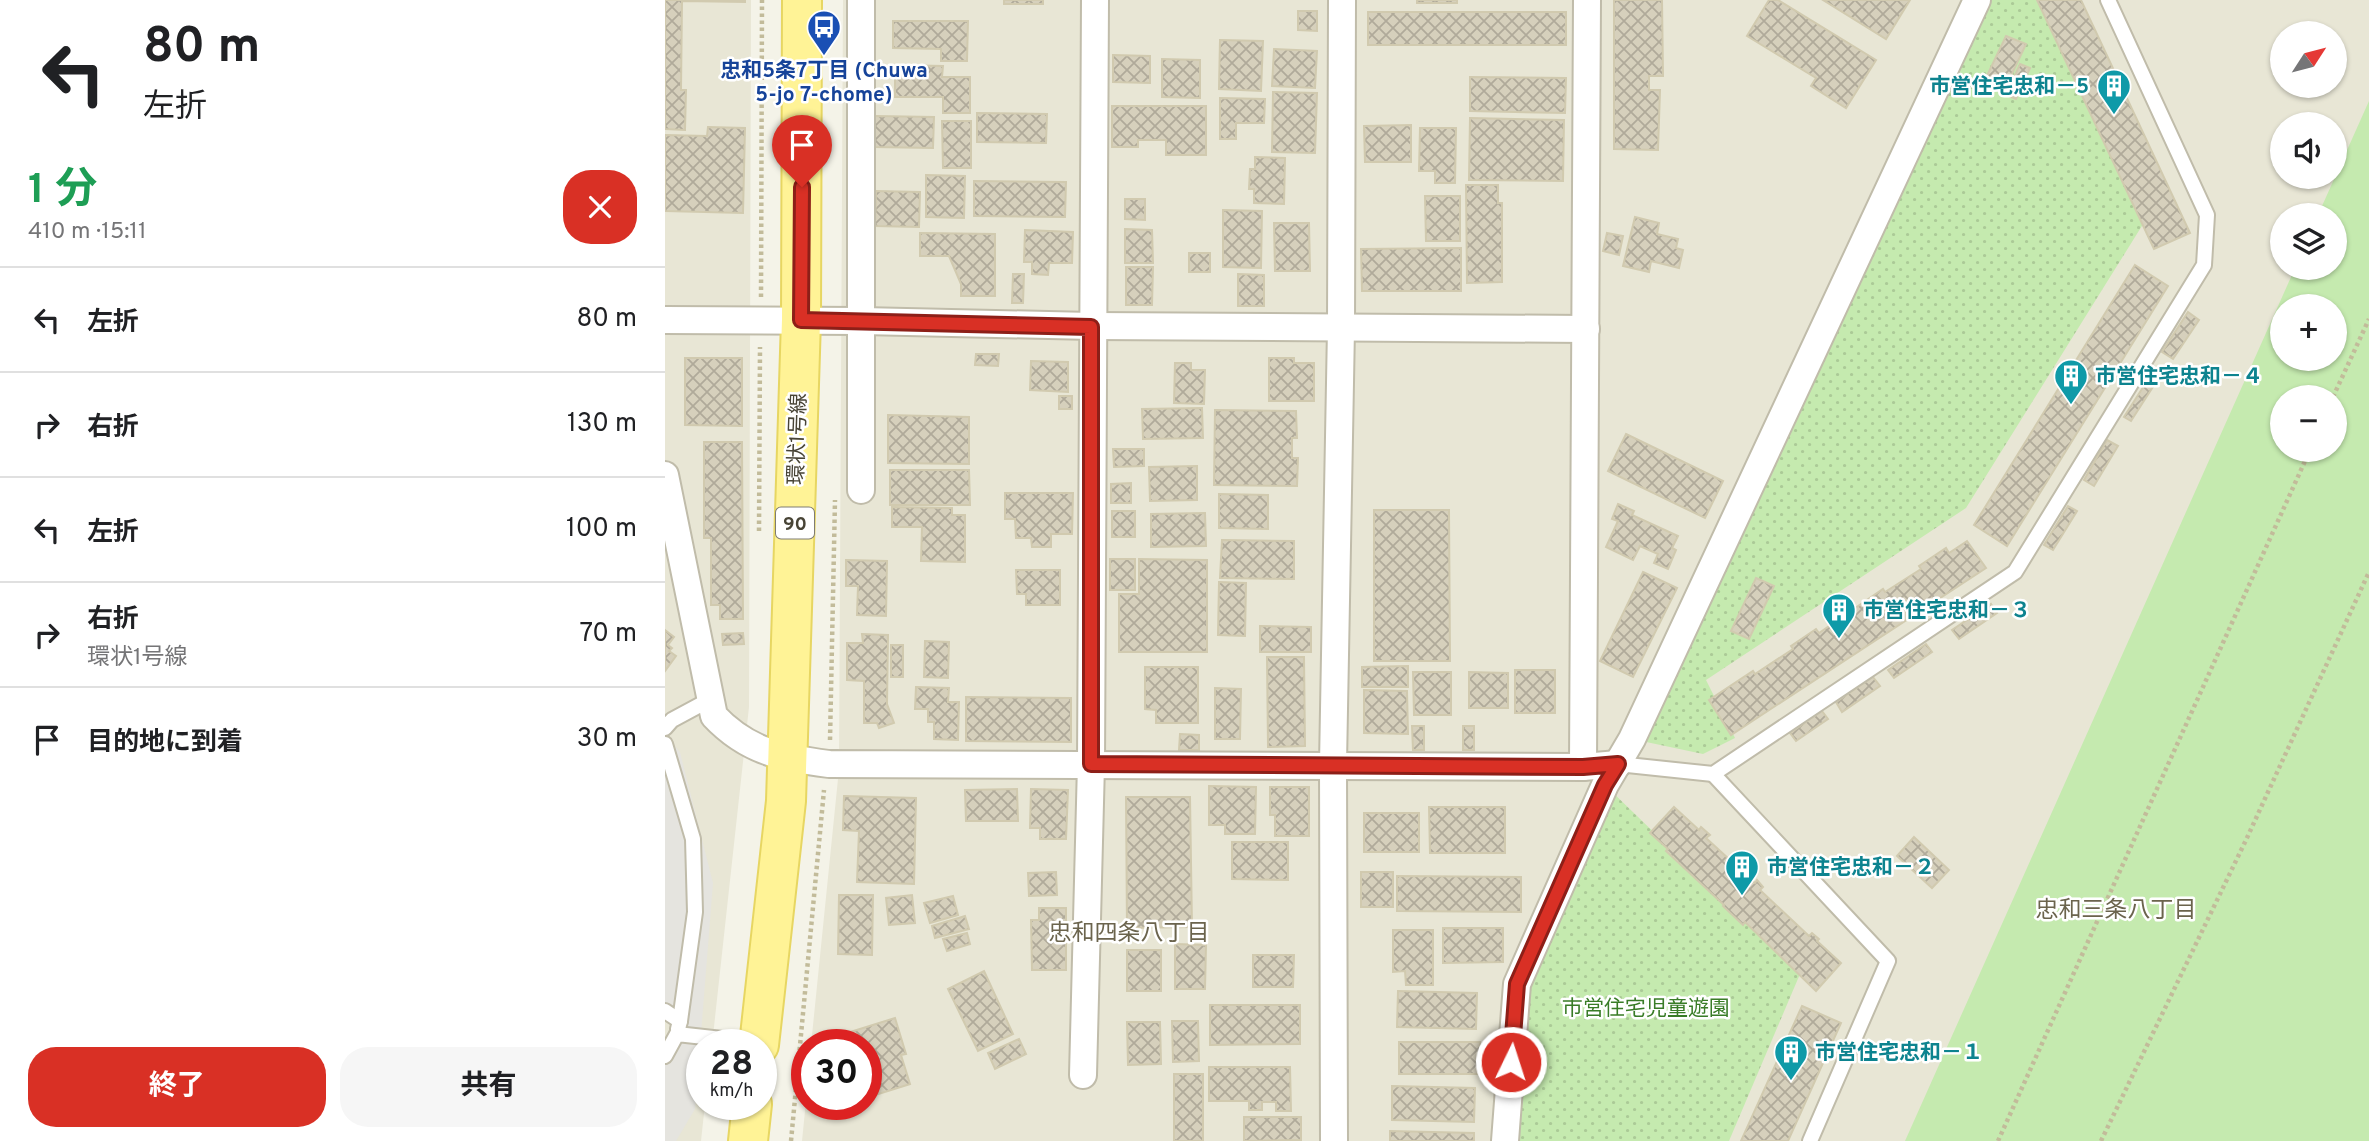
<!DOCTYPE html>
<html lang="ja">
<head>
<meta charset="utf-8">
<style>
	:root { --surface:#fff; --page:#f6f6f6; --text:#202124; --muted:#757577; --line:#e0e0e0; --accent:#d93025 }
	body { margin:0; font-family:Overpass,"Noto Sans JP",sans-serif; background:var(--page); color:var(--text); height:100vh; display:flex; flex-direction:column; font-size:26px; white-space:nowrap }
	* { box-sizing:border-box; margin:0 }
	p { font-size:23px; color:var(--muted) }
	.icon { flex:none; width:38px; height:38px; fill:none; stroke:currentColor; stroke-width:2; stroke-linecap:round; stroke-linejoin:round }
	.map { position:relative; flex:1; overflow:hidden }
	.details { display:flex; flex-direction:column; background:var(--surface); width:665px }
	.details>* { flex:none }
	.banner { background:#fff; color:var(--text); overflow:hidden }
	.needle { width:46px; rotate:54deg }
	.controls { position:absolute; left:1605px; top:21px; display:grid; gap:14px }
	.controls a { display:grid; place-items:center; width:77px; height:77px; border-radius:50%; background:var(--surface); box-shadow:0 2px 5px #0004; font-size:35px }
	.speed { position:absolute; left:21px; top:1029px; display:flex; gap:14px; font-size:35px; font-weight:700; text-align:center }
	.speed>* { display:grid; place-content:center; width:91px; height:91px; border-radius:50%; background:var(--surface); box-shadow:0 2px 5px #0004; line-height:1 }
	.speed small { font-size:18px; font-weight:400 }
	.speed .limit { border:10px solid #d22; background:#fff; color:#111 }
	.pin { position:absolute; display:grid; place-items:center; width:60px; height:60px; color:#fff; margin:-72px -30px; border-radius:50% 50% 50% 0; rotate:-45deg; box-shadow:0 0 7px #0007 }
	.pin .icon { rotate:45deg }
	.me { position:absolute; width:77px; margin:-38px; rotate:4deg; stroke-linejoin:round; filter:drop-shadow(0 0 5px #0008) }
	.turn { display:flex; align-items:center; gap:24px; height:147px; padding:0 28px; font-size:32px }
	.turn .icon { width:91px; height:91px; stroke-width:2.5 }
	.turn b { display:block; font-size:49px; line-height:60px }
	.round { display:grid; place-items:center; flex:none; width:74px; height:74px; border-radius:28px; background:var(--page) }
	.summary { display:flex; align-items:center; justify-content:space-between; height:119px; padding:0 28px }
	h1 { font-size:42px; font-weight:700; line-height:52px; color:#1e9e55 }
	.cta { display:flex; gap:14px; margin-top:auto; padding:14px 28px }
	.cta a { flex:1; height:80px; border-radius:28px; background:var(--accent); color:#fff; font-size:28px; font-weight:700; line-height:80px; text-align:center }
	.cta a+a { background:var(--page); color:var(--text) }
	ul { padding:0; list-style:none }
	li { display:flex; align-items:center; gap:21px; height:105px; padding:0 28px; border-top:2px solid var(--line) }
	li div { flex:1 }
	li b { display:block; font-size:26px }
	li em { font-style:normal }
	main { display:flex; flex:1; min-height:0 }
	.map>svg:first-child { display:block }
	.residential { fill:#e8e6d5; fill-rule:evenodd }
	.grass { fill:#c5eaaf; fill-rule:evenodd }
	.park { fill:url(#park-dots) }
	.parking { fill:#e5e4df }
	.building { fill:url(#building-cross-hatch); stroke:#d1caaf; stroke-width:2 }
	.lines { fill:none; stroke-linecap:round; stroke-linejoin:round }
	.lane-casing { stroke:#c0bcaa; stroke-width:18 }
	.street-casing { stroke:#c0bcaa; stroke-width:30 }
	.primary-casing { stroke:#e7d662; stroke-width:42 }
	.path { stroke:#c2bb9a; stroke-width:4.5; stroke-dasharray:3.5 3.5; stroke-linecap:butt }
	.lane { stroke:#fff; stroke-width:14 }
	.street { stroke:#fff; stroke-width:26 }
	.primary { stroke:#fff396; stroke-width:38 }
	.route-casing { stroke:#8d1f18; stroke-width:18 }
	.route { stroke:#d93025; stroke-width:12 }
	.labels { text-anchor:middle; stroke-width:5; stroke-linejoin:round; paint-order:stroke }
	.shield { fill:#fff; stroke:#7f7c72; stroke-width:2 }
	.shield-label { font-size:19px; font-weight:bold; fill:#484436 }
	.transit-label { font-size:21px; font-weight:bold; fill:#164399; stroke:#fff }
	.culture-label { font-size:21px; font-weight:bold; fill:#0d838f; stroke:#fff; text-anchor:start }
	.street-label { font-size:21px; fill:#484436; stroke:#fff }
	.park-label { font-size:21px; fill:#397c27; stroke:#fff }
	.neighbourhood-label { font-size:23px; fill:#6b644d; stroke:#fff }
</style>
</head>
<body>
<main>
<section class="details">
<div class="banner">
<div class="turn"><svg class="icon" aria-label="left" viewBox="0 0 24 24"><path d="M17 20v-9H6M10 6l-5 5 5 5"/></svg><div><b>80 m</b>左折</div></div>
</div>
<div class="summary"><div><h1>1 分</h1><p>410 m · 15:11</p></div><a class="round" style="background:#d93025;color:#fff"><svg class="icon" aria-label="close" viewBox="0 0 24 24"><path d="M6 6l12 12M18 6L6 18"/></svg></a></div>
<ul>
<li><svg class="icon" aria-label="left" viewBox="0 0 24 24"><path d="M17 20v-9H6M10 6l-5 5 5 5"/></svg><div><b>左折</b></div><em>80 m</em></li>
<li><svg class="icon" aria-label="right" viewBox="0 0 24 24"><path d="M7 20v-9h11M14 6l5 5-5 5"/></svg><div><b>右折</b></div><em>130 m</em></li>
<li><svg class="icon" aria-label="left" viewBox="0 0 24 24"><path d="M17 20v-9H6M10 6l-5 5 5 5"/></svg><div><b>左折</b></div><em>100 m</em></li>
<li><svg class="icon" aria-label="right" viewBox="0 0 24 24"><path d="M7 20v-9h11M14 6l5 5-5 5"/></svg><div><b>右折</b><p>環状1号線</p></div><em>70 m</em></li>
<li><svg class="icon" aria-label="arrive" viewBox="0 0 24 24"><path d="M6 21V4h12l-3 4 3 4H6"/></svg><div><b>目的地に到着</b></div><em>30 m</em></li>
</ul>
<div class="cta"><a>終了</a><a>共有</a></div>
</section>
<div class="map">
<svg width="1704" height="1141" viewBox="0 0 1704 1141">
	<defs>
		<pattern id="park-dots" width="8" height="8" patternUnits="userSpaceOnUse" patternTransform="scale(1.75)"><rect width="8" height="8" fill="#c5eaaf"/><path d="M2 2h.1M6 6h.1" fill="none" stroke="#abca97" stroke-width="1.8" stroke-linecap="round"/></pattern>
		<pattern id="building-cross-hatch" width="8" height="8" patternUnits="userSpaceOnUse" patternTransform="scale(1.75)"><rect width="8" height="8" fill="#d6d0bc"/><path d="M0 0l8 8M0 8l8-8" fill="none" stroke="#b0aa9a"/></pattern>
	</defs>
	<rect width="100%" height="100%" fill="#f4f3e8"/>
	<g class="residential">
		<path d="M0 0H86L84 707 47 1045H37V1104H40L36 1141H0Z"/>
		<path d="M178 0H1704V109L1656 215H1617V268H1633L1241 1141H137L142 1091V1104H201V1045H146L174 769ZM1617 33H1670V86H1617ZM1617 124H1670V177H1617Z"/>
	</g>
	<path class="grass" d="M1704 101V1141H1240L1630 268H1670V215H1653ZM1617 306H1670V359H1617ZM1617 397H1670V450H1617Z"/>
	<g class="park">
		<path d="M1312 0H1387L1485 213 1301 508 1041 680 1070 738 1038 754 967 739Z"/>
		<path d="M940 785 1135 974 1064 1141H840L852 984Z"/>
	</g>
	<path class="parking" d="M0 736 15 752 48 883 30 1109 11 1141H0V1056L15 1021 0 1011Z"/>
	<g class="building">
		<path d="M0 0H80V2L17 1 16 90H21L20 130 0 129Z"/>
		<rect x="339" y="0" width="39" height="4"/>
		<rect x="752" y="0" width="40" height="3"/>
		<path d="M949 0H997L998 76H984V90H995L993 150 949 149Z"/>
		<path d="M1104 0H1113L1211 60 1181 108 1146 86 1151 78 1082 36Z"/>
		<path d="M1158 0H1245L1221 39Z"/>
		<path d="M1372 0H1416L1525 233 1489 249Z"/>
		<path d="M633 11H652V31L633 30Z"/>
		<rect x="703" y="12" width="198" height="33"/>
		<path d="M228 21H303L302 61H276V49L228 48Z"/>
		<path d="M1341 36 1361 44 1338 93 1318 84Z"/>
		<path d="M555 40 598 41 596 91 554 89Z"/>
		<path d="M609 49 652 51 650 88 607 86Z"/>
		<path d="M448 55 485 56V83L448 82Z"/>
		<path d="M497 59 535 60V98L497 97Z"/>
		<path d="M1355 64 1365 68 1351 99 1341 95Z"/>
		<path d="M230 65 278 66 277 77H305V113H278V97H230Z"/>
		<path d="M805 77 901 78 900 113 805 111Z"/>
		<path d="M608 92 652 93 650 153 607 152Z"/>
		<path d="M555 98 600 99 599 123H571V139H555Z"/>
		<path d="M447 106H541V155H501V140H473V147H447Z"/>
		<path d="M312 113 382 114 381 143 312 142Z"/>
		<path d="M210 116 269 117 268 148 209 147Z"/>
		<path d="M805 118 899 120 898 181 804 180Z"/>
		<path d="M277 121H306V168H278Z"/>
		<path d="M746 125V162H700L699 126Z"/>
		<path d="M43 127 80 128 78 213 0 211V135L42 136Z"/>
		<path d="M755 128H791L790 183H770V171H754Z"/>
		<path d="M590 157 620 158 619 204 589 203V189H584L585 169H590Z"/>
		<path d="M261 175 300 176 299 218 261 217Z"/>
		<path d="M309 181 401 182 400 217 309 216Z"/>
		<path d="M801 185H833V203H837V282L802 283Z"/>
		<path d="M211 191 255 192 254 227 210 226Z"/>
		<path d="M760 196H795V241H761Z"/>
		<path d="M460 199H480V220L460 219Z"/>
		<path d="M558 210 597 211 596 268 558 267Z"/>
		<path d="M970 217 994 223 992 234 1013 239 1011 248 1018 250 1014 268 986 261 984 272 958 266Z"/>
		<path d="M609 223H644L645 271H610Z"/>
		<path d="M460 229 487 230 488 263H460Z"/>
		<path d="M360 230 408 232 407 263H384L383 275 367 274V262H359Z"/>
		<path d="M255 233 330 234V296H296V284L284 256H255Z"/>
		<path d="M942 233 958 236 954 255 938 251Z"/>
		<path d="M796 248V291H697L696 249Z"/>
		<rect x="524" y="253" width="21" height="19"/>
		<path d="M1470 265 1503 286 1342 546 1309 525Z"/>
		<path d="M461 267H488L487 305H461Z"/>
		<path d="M348 274H359L358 303H347Z"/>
		<path d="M573 274 599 275V306H573Z"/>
		<path d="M1523 312 1534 320 1508 359 1497 352Z"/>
		<path d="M311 354H334L333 366 310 365Z"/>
		<path d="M20 358H77V426L20 425Z"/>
		<path d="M604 358H629V363H649V401H604Z"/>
		<path d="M366 361 403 362V392L365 390Z"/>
		<path d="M510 363H526V370H540L539 404 509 403Z"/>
		<path d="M1484 378 1491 382 1466 421 1459 417Z"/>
		<rect x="394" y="396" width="13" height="13"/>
		<path d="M537 408 538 438 478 439 477 409Z"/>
		<path d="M550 410 631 411 632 438H627V458H633L632 486 549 485Z"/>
		<path d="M223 415 304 417V464L223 463Z"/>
		<path d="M961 434 1058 481 1040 518 943 471Z"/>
		<path d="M1442 440 1453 446 1429 486 1419 480Z"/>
		<path d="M39 442H77L78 619H55V605H46V538H39Z"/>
		<path d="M448 449H479V466L449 467Z"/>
		<path d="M532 466V500L485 501 484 467Z"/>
		<path d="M225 470H304L305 505H225Z"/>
		<path d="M466 483V503H446V484Z"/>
		<path d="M340 493H408L407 534H386V547H367L366 538H351L350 519H340Z"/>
		<path d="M554 494 603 495V529L554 528Z"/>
		<path d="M953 504 969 511 967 515 1013 536 1007 548 1011 550 1003 569 989 563 993 554 975 546 968 560 941 547 953 521 947 519Z"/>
		<path d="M1403 506 1412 511 1388 550 1379 545Z"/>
		<path d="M227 507 287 508V515H300V562L256 561 257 527H227Z"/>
		<path d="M709 510H784L785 661H709Z"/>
		<rect x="447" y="511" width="23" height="26"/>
		<path d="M540 513 541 546 486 547V514Z"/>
		<path d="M557 540 629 541V579L555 578Z"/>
		<path d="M1302 541 1321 568 1066 735 1044 700 1088 671 1090 674 1128 649 1126 646 1151 629 1154 633 1218 589 1220 592 1256 569 1254 566 1281 548 1284 553Z"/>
		<rect x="445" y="559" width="25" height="31"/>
		<path d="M474 559 542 560V652H454V594H474Z"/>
		<path d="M181 560 222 561 221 616 192 615 193 586H181Z"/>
		<path d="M351 570H395V605H361V594H352Z"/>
		<path d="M978 572 1012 588 968 677 935 661Z"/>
		<path d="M1091 578 1109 586 1084 639 1066 631Z"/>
		<path d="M554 582 581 583 580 636 553 635Z"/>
		<path d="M1326 604 1332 613 1294 639 1287 630Z"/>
		<path d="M595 626 646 627V652H595Z"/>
		<path d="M0 630 9 637 3 645 7 648 4 651 11 656 0 671Z"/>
		<path d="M78 633 79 644 58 645 57 634Z"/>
		<path d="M197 634 223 635 222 704 229 723 214 728 212 723H199V681L182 680V643H198Z"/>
		<path d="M260 641 284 642 283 678 259 677Z"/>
		<path d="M1261 644 1267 652 1229 678 1223 670Z"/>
		<rect x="226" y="645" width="12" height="32"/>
		<path d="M602 657H639L640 746 603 747Z"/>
		<path d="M743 666V687H697V667Z"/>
		<path d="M480 667H533V723H491V710L480 709Z"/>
		<rect x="850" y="670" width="40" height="43"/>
		<path d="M748 672H786V715H749Z"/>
		<path d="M804 672 843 673V708H804Z"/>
		<path d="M1208 677 1215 686 1177 712 1171 702Z"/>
		<path d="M251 687 284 688 283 702H294L293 740 269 739V722H263V709H250Z"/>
		<path d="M550 688 576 689 575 739H550Z"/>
		<path d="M699 690 742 691 743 734 699 733Z"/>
		<path d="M301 697 406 698V742L301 741Z"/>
		<path d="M1157 711 1163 719 1131 741 1125 733Z"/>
		<path d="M747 726H759V750H748Z"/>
		<rect x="798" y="726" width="11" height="24"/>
		<path d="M515 734 534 735V750H514Z"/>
		<path d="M544 786 591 787 590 834H560V825H544Z"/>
		<path d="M605 787H644V836H610V815H605Z"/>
		<path d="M352 789 353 821H301L300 790Z"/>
		<path d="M366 789 403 790 401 839H375V828H365Z"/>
		<path d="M179 796 251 798 249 884 192 882 194 831 178 830Z"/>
		<path d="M461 797H525L527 927 462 928Z"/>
		<path d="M764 807H840V853H765Z"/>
		<path d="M1009 807 1034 830 1036 827 1045 835 1041 838 1090 883 1092 880 1098 887 1095 890 1144 936 1147 933 1154 939 1152 941 1176 963 1151 991 1080 922 1078 925 1058 906 1059 905 1001 851 1003 849 985 833Z"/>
		<rect x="699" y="813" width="55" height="39"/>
		<path d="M1249 837 1284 870 1267 888 1232 856Z"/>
		<path d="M567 842H623V880L567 879Z"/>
		<path d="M391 872 392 895 364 896 363 873Z"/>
		<rect x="696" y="872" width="32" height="35"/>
		<path d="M732 876 856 877V912L732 911Z"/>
		<path d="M174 895H208L207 955 173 954Z"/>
		<path d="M247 895 250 923 224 925 221 898Z"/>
		<path d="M288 896 293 915 265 923 259 903Z"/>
		<path d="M374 908H401V970H367L366 920H374Z"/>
		<path d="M300 916 304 929 270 938 267 926Z"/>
		<path d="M778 928H838V962L778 963Z"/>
		<path d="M728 930H768V985H741L740 971 728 972Z"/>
		<path d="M302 933 305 944 282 951 278 939Z"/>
		<path d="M510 944 541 945 540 989H510Z"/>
		<rect x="462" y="950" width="34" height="41"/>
		<path d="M588 955H629L628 987H588Z"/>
		<path d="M319 971 348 1034 313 1051 283 989Z"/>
		<path d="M733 991 812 993 811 1029 732 1027Z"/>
		<path d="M545 1005H635V1044L545 1045Z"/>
		<path d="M1137 1006 1176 1023 1123 1141H1076Z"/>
		<path d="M230 1018 241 1054 236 1055 245 1084 201 1098V1045H182L179 1034Z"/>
		<path d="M507 1021H533L534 1061 508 1062Z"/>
		<path d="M462 1022H495L496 1064 463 1065Z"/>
		<path d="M354 1039 361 1054 330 1069 323 1053Z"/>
		<rect x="734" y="1042" width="81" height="32"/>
		<path d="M544 1067H625L626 1111H611V1102H597V1110H584V1101H544Z"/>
		<rect x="509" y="1074" width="29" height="67"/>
		<path d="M727 1086 810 1088 809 1122 727 1120Z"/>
		<path d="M579 1117H636V1140L579 1141Z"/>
		<path d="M725 1131 809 1133V1141H725Z"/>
	</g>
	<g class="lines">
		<g class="lane-casing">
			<g id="lane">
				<path d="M0 728 7 720 46 699"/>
				<path d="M0 744 28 839 30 912 15 1021"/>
				<path d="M953 764 1048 774 1350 572 1539 265 1542 215 1443 0"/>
				<path d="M1048 774 1223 961 1145 1141"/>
				<path d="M0 1011 15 1021 13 1029"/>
				<path d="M0 1056 12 1034 93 1043"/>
			</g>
		</g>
		<g class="street-casing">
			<g id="street">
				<path d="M0 320 197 321 427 326 921 329"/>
				<path d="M0 475 49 716C83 752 118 758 164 764L918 767 953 764"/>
				<path d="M196 490V0"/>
				<path d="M918 767 922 0"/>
				<path d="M418 1075 426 764 430 0"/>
				<path d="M669 1141 668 764 676 328 677 0"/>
				<path d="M840 1141 852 984 940 785 967 739 1312 0"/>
			</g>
		</g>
		<g class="primary-casing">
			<g id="primary">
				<path d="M94 1045 121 801 136 320 137 0"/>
				<path d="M83 1141 87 1104"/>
			</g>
		</g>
		<g class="path">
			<path d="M96 297 97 0"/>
			<path d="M1668 397 1704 319"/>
			<path d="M94 531 95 347"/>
			<path d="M165 740 170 500"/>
			<path d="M126 1141 159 790"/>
			<path d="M1333 1141 1645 450"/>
			<path d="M1436 1141 1581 840 1704 572"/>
		</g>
		<use href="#lane" class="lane"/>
		<use href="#street" class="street"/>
		<use href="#primary" class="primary"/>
	</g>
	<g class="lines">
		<g class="route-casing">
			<path id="route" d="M137 187 136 320 426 327V764L918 767 953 764 940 785 852 984 846 1062"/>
		</g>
		<use href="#route" class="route"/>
	</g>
	<defs>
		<g id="bus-pin" transform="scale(1.75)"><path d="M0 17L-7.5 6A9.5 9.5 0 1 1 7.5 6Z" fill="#1a4fb4" stroke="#fff"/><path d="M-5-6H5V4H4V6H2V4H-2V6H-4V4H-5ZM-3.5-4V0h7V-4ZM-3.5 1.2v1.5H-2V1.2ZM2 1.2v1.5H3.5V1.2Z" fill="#fff"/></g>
		<g id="building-pin" transform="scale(1.75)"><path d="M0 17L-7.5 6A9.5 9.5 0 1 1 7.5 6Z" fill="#0f9aa8" stroke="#fff"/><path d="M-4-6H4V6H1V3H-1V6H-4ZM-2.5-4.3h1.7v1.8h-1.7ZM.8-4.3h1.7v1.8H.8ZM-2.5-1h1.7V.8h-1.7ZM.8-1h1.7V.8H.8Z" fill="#fff"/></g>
	</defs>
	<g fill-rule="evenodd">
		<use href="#bus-pin" x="159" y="27"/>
		<use href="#building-pin" x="1449" y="86"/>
		<use href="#building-pin" x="1406" y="376"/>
		<use href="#building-pin" x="1174" y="610"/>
		<use href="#building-pin" x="1077" y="867"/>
		<use href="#building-pin" x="1126" y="1052"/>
	</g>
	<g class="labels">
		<rect class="shield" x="111" y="507.5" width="38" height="31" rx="5"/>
		<g class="shield-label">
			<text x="130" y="530">90</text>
		</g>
		<g class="transit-label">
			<text x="159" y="77">忠和5条7丁目 (Chuwa<tspan x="159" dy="24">5-jo 7-chome)</tspan></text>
		</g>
		<g class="culture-label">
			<text x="1424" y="93" text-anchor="end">市営住宅忠和－5</text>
			<text x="1430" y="383">市営住宅忠和－４</text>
			<text x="1198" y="617">市営住宅忠和－３</text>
			<text x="1102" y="874">市営住宅忠和－２</text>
			<text x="1150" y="1059">市営住宅忠和－１</text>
		</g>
		<g class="street-label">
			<text transform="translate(132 439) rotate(-88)" y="7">環状1号線</text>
		</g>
		<g class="park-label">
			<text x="981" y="1015">市営住宅児童遊園</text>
		</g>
		<g class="neighbourhood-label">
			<text x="1451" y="917">忠和三条八丁目</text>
			<text x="464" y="940">忠和四条八丁目</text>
		</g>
	</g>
</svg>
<div class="controls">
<a><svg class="needle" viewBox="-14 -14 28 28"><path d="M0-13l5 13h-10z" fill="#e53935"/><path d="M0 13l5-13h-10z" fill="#757577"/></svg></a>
<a><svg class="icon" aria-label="sound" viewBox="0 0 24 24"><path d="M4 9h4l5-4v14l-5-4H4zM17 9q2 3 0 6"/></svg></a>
<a><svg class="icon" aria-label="layers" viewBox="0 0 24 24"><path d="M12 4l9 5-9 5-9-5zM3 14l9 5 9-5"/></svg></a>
<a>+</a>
<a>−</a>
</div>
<div class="speed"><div>28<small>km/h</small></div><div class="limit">30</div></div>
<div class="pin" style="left:137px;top:187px;background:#d93025"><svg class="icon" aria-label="arrive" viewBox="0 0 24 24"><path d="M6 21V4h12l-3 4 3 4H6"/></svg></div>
<svg class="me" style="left:846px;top:1062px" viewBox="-20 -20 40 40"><circle r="17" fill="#d93025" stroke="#fff" stroke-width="3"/><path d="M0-11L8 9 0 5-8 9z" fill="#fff"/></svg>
</div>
</main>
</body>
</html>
